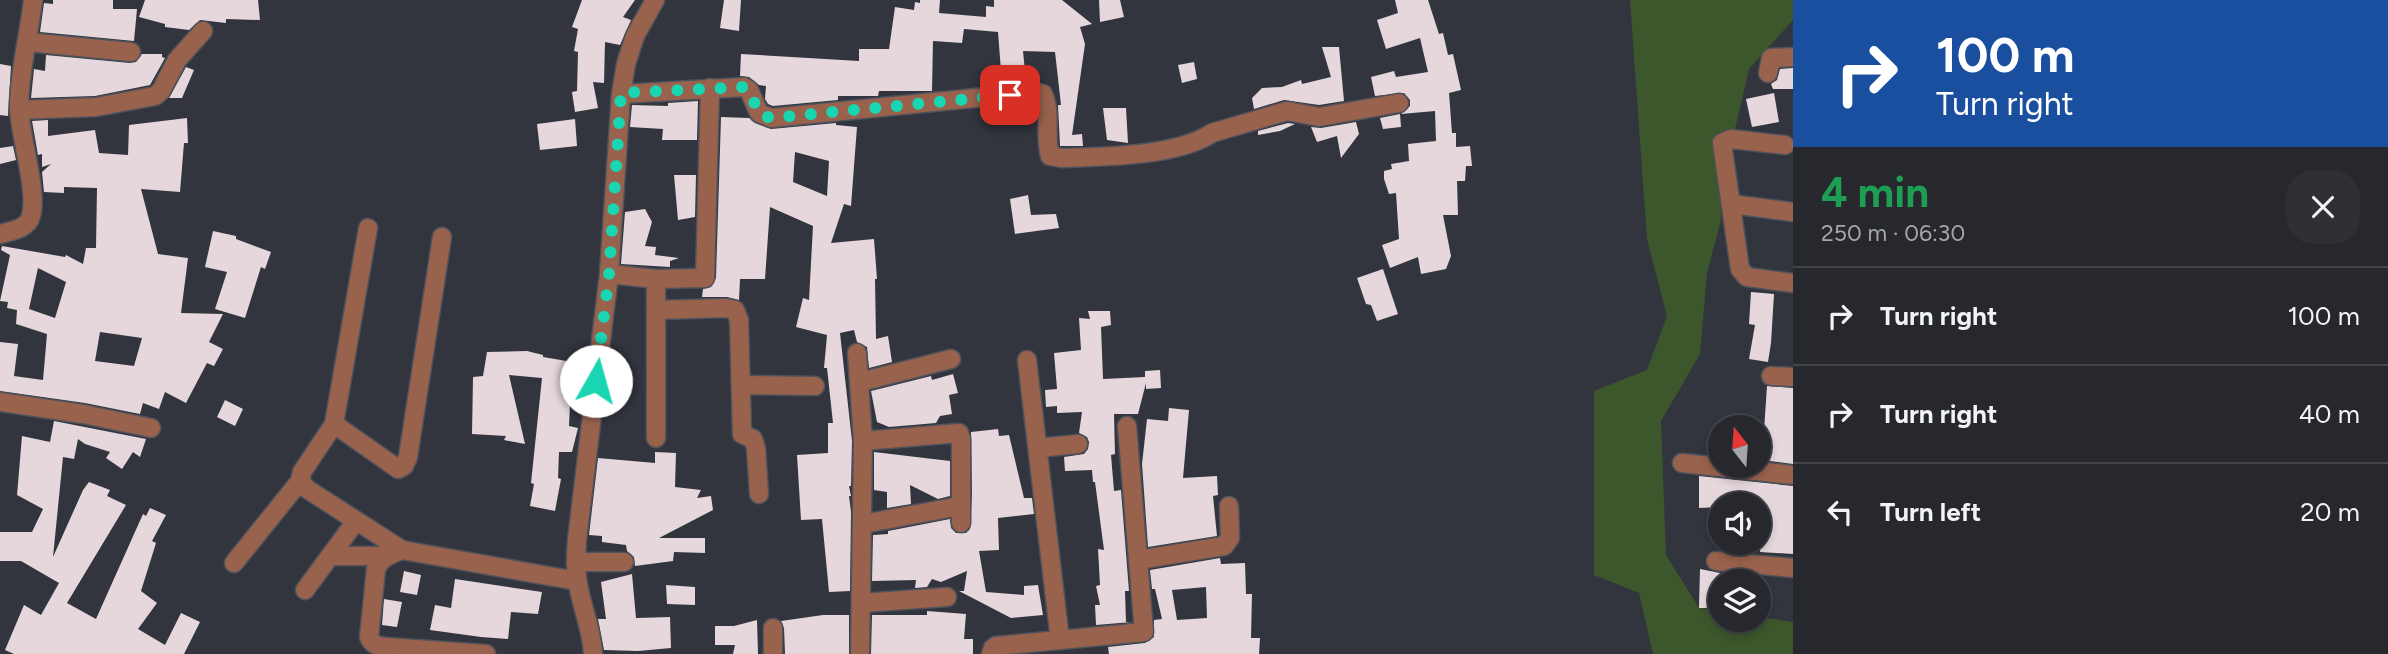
<!DOCTYPE html>
<html lang="en">
<head>
<meta charset="utf-8">
<style>
	:root { --surface:#26282e; --page:#2e3036; --text:#f1f3f6; --muted:#a4a6aa; --line:#42444a }
	body { margin:0; font-family:Figtree,sans-serif; background:var(--page); color:var(--text); height:100vh; display:flex; flex-direction:column; font-size:26px; white-space:nowrap }
	* { box-sizing:border-box; margin:0 }
	p { font-size:23px; color:var(--muted) }
	.icon { flex:none; width:38px; height:38px; fill:none; stroke:currentColor; stroke-width:2; stroke-linecap:round; stroke-linejoin:round }
	.map { position:relative; flex:1; overflow:hidden }
	.drawer { display:flex; flex-direction:column; background:var(--surface); width:595px }
	.drawer>* { flex:none }
	.top-card { background:#1a4fa0; color:#fff; overflow:hidden }
	.needle { width:46px; rotate:343deg }
	.buttons { position:absolute; left:1708px; top:415px; display:grid; gap:14px }
	.buttons a { display:grid; place-items:center; width:63px; height:63px; border-radius:50%; background:var(--surface); box-shadow:0 4px 10px #0003,0 0 0 2px var(--line); font-size:35px }
	.pin { position:absolute; display:grid; place-items:center; width:60px; height:60px; color:#fff; margin:-30px; border-radius:14px; box-shadow:0 4px 10px #0006 }
	.me { position:absolute; width:77px; margin:-38px; rotate:7deg; stroke-linejoin:round; filter:drop-shadow(0 0 5px #0008) }
	.turn { display:flex; align-items:center; gap:24px; height:147px; padding:0 28px; font-size:32px }
	.turn .icon { width:91px; height:91px; stroke-width:2.5 }
	.turn b { display:block; font-size:49px; line-height:60px }
	.round { display:grid; place-items:center; flex:none; width:74px; height:74px; border-radius:28px; background:var(--page) }
	.head { display:flex; align-items:center; justify-content:space-between; height:119px; padding:0 28px }
	h1 { font-size:42px; font-weight:700; line-height:52px; color:#1e9e55 }
	ul { padding:0; list-style:none }
	li { display:flex; align-items:center; gap:21px; height:98px; padding:0 28px; border-top:2px solid var(--line) }
	li div { flex:1 }
	li b { display:block; font-size:26px }
	li em { font-style:normal }
	main { display:flex; flex:1; min-height:0 }
	.map>svg:first-child { display:block }
	.green { fill:#3c572c }
	.building { fill:#e5d7db; fill-rule:evenodd }
	.lines { fill:none; stroke-linecap:round; stroke-linejoin:round }
	.street-casing { stroke:#4f525b; stroke-width:21 }
	.street { stroke:#99624d; stroke-width:18 }
	.route { stroke:#1ad5b2; stroke-width:12; stroke-dasharray:0 21.6 }
</style>
</head>
<body>
<main>
<div class="map">
<svg width="1793" height="654" viewBox="0 0 1793 654">
	<rect width="100%" height="100%" fill="#32353e"/>
	<path class="green" d="M1630 0H1793V20L1749 69 1735 129 1715 144 1720 170 1721 220 1707 273 1700 354 1661 421 1666 555 1699 608 1720 611V620H1759V617L1793 622V654H1653L1639 593 1594 575V391L1647 370 1667 316 1647 239Z"/>
	<g class="building">
		<path d="M53 0H113V9H137L134 41 40 32 44 3 53 4Z"/>
		<path d="M145 0H258L260 20 226 19V23L200 20 189 30 165 27V24L139 17Z"/>
		<path d="M582 0H635L623 17 631 20 620 45 605 42 604 83 593 82 598 108 575 112 572 92 577 91 578 52 574 51 578 29 572 27Z"/>
		<path d="M724 0H741L739 31 720 28Z"/>
		<path d="M920 0H940L939 13 986 17V6L994 7V0H1062L1092 24 1080 27 1085 44 1072 135 1082 134 1083 146H1060L1058 105H1061L1055 52 1023 51 1026 82 1002 84 998 32 964 29 962 43 933 41 932 91H879L878 96H838V100L773 106 768 104 765 99 766 86 759 85 749 77 740 76 741 54 859 61V49H889L895 7 914 10 915 2 920 3Z"/>
		<path d="M1099 0H1120L1124 17 1100 22Z"/>
		<path d="M1395 0H1428L1439 34 1443 33 1448 55 1453 54 1461 90 1449 93 1452 133H1456V147L1470 146 1472 166H1466L1465 181H1457L1458 215H1443L1451 256 1446 269 1421 274 1418 257 1390 268 1382 245 1399 239 1396 193 1389 194 1384 179V171L1392 169 1391 164 1409 161 1408 144 1436 141 1435 111 1401 114 1410 106V100L1404 93 1375 96 1371 77 1394 71 1396 77 1428 72 1420 38 1386 49 1377 20 1398 13Z"/>
		<path d="M1322 47H1339L1344 101 1319 105 1284 100 1254 109 1252 98 1262 88 1282 87 1301 80 1302 84 1331 77Z"/>
		<path d="M142 54H162V57L165 58 150 85 95 96 31 98 34 69 45 71 46 55 130 63 136 62Z"/>
		<path d="M1194 62 1197 79 1182 83 1178 65Z"/>
		<path d="M0 64 11 66 8 116 0 115Z"/>
		<path d="M186 67 194 70 182 98H169Z"/>
		<path d="M1793 68V89H1773L1771 84 1777 80 1780 69Z"/>
		<path d="M1774 93 1779 122 1752 127 1746 99Z"/>
		<path d="M698 101 697 140H662L663 129 630 127 632 105 668 106V103Z"/>
		<path d="M1103 108H1126L1128 143 1107 140Z"/>
		<path d="M1400 114 1401 127 1383 129 1380 118Z"/>
		<path d="M721 117 749 118 755 123 771 129 836 123V125L857 127 851 206 844 204 831 243 874 239 877 279H875L876 339 888 336 892 362 869 368 867 347 857 342 854 330 840 333 852 441 851 486H849L851 496H849L851 512 850 591 829 592 822 519 801 520 797 455 828 453V423H833L827 368H824L827 335 796 327 803 298 809 300 813 226 770 207 765 279H740L739 300 727 297H702L703 289 711 287 716 278ZM795 152 829 161 827 196 793 182Z"/>
		<path d="M187 118 188 143H184L180 192 141 189 158 254 188 258 181 313 223 314 209 342 223 349 214 366 207 363 186 403 165 392 159 409 143 403 140 414 85 403 0 391V342L18 344 14 376 43 380 47 334 16 324 17 310 7 308 8 302 0 301 10 255 1 250 2 246 65 257 66 255 83 264 86 248H96L97 188 64 187V193L44 192 42 172 51 164 42 167V154L38 155 32 121 48 120V136L95 130 99 153 128 155 129 125ZM38 268 66 282 55 318 29 309ZM100 332 142 338 134 366 95 361Z"/>
		<path d="M575 119 577 146 540 150 537 124Z"/>
		<path d="M1356 122 1359 134 1341 158 1337 136 1317 142 1311 127 1321 128Z"/>
		<path d="M1288 123 1295 124 1280 131 1258 135V131Z"/>
		<path d="M13 146 16 160 0 164V148Z"/>
		<path d="M674 175H696L695 217 678 220Z"/>
		<path d="M1028 195 1031 215 1056 214 1059 228 1015 234 1010 199Z"/>
		<path d="M645 209 652 222 645 246 656 247 655 255 679 258 670 261V267L621 264 625 212Z"/>
		<path d="M213 231 236 236V239L271 252 265 269 261 267 245 318 215 309 227 272 205 267Z"/>
		<path d="M1383 269 1398 314 1377 321 1371 305 1366 304 1357 278Z"/>
		<path d="M1751 292 1774 294 1771 343 1768 362 1749 359 1755 325 1749 324Z"/>
		<path d="M1088 311H1110L1111 325 1101 327 1103 379 1145 377V371L1160 370 1161 388 1146 389V383L1138 414H1114L1115 454 1111 455 1114 491 1121 490 1129 591H1125L1126 622H1132L1096 625 1095 605H1100L1096 586 1100 585 1098 549 1104 550 1095 482H1093L1092 470 1065 471 1064 457 1084 454 1088 449 1089 442 1087 437 1079 433 1082 412 1057 413V406L1046 407 1045 390 1057 389 1054 353 1081 350 1079 318 1090 319Z"/>
		<path d="M527 351 543 355V357L584 364V385L571 382 569 426 578 428 572 452H559L558 478 561 479 555 511 530 506 534 484 531 483 542 378 509 375 525 444 504 440 506 436 472 434 473 377 483 376 487 352Z"/>
		<path d="M953 374 958 393 949 395 952 414 940 416 936 423 889 427 877 422 871 391 931 376 932 380Z"/>
		<path d="M1767 386 1793 388V464L1762 460Z"/>
		<path d="M225 400 243 409 235 426 217 417Z"/>
		<path d="M1169 408 1189 410 1183 478 1217 476 1218 495 1213 496 1217 536 1148 547 1142 464 1147 419 1168 421Z"/>
		<path d="M54 421 146 439 140 457 133 452 122 469 106 458 110 452 85 444 78 439 74 459 63 457 53 557 83 490 89 482 110 490 107 496 126 505 67 603 96 619 143 514 146 516 150 508 166 515 152 541 156 543 141 591 157 603 138 629 165 645 181 613 200 622 184 654H14L5 650 24 605 41 615 59 583 21 561H0V532H32L43 509 17 495 22 436 50 442Z"/>
		<path d="M998 429 999 436 1009 435 1024 498H1032L1034 514 998 518 999 550 979 551 986 592 1024 595V586L1038 585 1043 615 1011 618 959 591H964L967 571 941 582 932 579 927 587 915 588 916 580 872 581 873 535 888 534V531L950 519 951 528 956 533H966L970 529 972 494 971 432Z"/>
		<path d="M655 452 676 453 675 487 701 490 697 498 711 496 713 510 659 538H705V553L674 552 673 561 635 566 634 557 627 551 626 545 602 542V536L589 535 598 458 655 463Z"/>
		<path d="M874 452 950 461V496L938 499 910 485 911 504 887 508V492L874 490Z"/>
		<path d="M1699 476 1793 486V554L1760 552 1762 517 1759 516V504H1720V507L1699 508Z"/>
		<path d="M1220 558 1221 564 1245 563 1246 594H1252L1251 638H1260L1259 654H1109L1108 647 1145 643 1154 637V620L1162 619 1155 589H1152L1150 570ZM1206 587 1207 618 1177 620 1172 590Z"/>
		<path d="M1700 569 1720 573V608H1699Z"/>
		<path d="M404 571 421 575 417 595 400 592Z"/>
		<path d="M632 574 636 618 670 617 671 648 638 651 604 650 598 619H606L601 582Z"/>
		<path d="M455 579 542 592 538 614 511 612 508 639 481 637 430 630 435 605 451 608Z"/>
		<path d="M666 585 695 587V605L667 604Z"/>
		<path d="M384 599 402 602 397 627 382 625Z"/>
		<path d="M927 611 966 614 964 639H973V654H871L872 615H927Z"/>
		<path d="M823 615H849V654H785L784 628 781 621Z"/>
		<path d="M757 620 758 654H733L735 645H715V626H734Z"/>
	</g>
	<g class="lines">
		<g class="street-casing">
			<g id="street">
				<path d="M27 42 131 52"/>
				<path d="M1768 73 1771 58 1793 57"/>
				<path d="M621 94 744 87 749 90 759 113 771 118 1036 92 1043 94C1052 114 1044 136 1050 156L1062 158C1104 157 1178 156 1212 133L1287 111 1319 117 1399 103"/>
				<path d="M19 110 96 107 155 96 161 91 177 60 203 31"/>
				<path d="M1785 145 1731 139 1722 143 1740 269 1747 277 1793 283"/>
				<path d="M1731 204 1793 212"/>
				<path d="M368 228 334 424 302 472 300 481 307 489 402 550"/>
				<path d="M0 234C11 231 28 229 31 216 38 191 20 137 19 108 19 72 29 36 33 0"/>
				<path d="M609 274 656 279 705 278 710 88"/>
				<path d="M656 310 727 308 735 310 739 320 742 434 753 439 756 448 759 494"/>
				<path d="M857 353 863 441 860 654"/>
				<path d="M1027 360 1060 640"/>
				<path d="M1771 376 1793 377"/>
				<path d="M860 382 951 359"/>
				<path d="M741 385 815 386"/>
				<path d="M0 402 83 414 151 428"/>
				<path d="M334 424 398 469 404 466 408 457 442 237"/>
				<path d="M656 438V279"/>
				<path d="M863 441 959 433 961 439V523"/>
				<path d="M1038 448 1078 444"/>
				<path d="M1682 463 1793 475"/>
				<path d="M863 524 960 506"/>
				<path d="M330 556H387"/>
				<path d="M1138 560 1224 546 1230 538 1229 506"/>
				<path d="M1716 561 1793 568"/>
				<path d="M576 562H624"/>
				<path d="M234 563 300 481"/>
				<path d="M305 590 356 521"/>
				<path d="M862 603 947 597"/>
				<path d="M773 628V654"/>
				<path d="M387 647 486 654"/>
				<path d="M386 654 387 647C378 646 373 646 369 637L376 569C381 557 391 554 402 550L577 581"/>
				<path d="M593 654C592 630 582 608 578 584 575 569 576 555 577 540L609 274 621 94 626 64 635 36 655 0"/>
				<path d="M991 654 993 648 996 646 1144 632 1127 426"/>
			</g>
		</g>
		<use href="#street" class="street"/>
	</g>
	<g class="lines">
		<path class="route" d="M596 381 609 274 621 93 744 87 749 90 759 114 771 118 1010 95"/>
	</g>
</svg>
<div class="buttons">
<a><svg class="needle" viewBox="-14 -14 28 28"><path d="M0-13l5 13h-10z" fill="#e53935"/><path d="M0 13l5-13h-10z" fill="#a4a6aa"/></svg></a>
<a><svg class="icon" aria-label="sound" viewBox="0 0 24 24"><path d="M4 9h4l5-4v14l-5-4H4zM17 9q2 3 0 6"/></svg></a>
<a><svg class="icon" aria-label="layers" viewBox="0 0 24 24"><path d="M12 4l9 5-9 5-9-5zM3 14l9 5 9-5"/></svg></a>
</div>
<div class="pin" style="left:1010px;top:95px;background:#d93025"><svg class="icon" aria-label="arrive" viewBox="0 0 24 24"><path d="M6 21V4h12l-3 4 3 4H6"/></svg></div>
<svg class="me" style="left:596px;top:381px" viewBox="-20 -20 40 40"><circle r="19" fill="#fff"/><path d="M0-13L10 11 0 6-10 11z" fill="#1ad5b2"/></svg>
</div>
<section class="drawer">
<div class="top-card">
<div class="turn"><svg class="icon" aria-label="right" viewBox="0 0 24 24"><path d="M7 20v-9h11M14 6l5 5-5 5"/></svg><div><b>100 m</b>Turn right</div></div>
</div>
<div class="head"><div><h1>4 min</h1><p>250 m · 06:30</p></div><a class="round"><svg class="icon" aria-label="close" viewBox="0 0 24 24"><path d="M6 6l12 12M18 6L6 18"/></svg></a></div>
<ul>
<li><svg class="icon" aria-label="right" viewBox="0 0 24 24"><path d="M7 20v-9h11M14 6l5 5-5 5"/></svg><div><b>Turn right</b></div><em>100 m</em></li>
<li><svg class="icon" aria-label="right" viewBox="0 0 24 24"><path d="M7 20v-9h11M14 6l5 5-5 5"/></svg><div><b>Turn right</b></div><em>40 m</em></li>
<li><svg class="icon" aria-label="left" viewBox="0 0 24 24"><path d="M17 20v-9H6M10 6l-5 5 5 5"/></svg><div><b>Turn left</b></div><em>20 m</em></li>
</ul>
</section>
</main>
</body>
</html>
